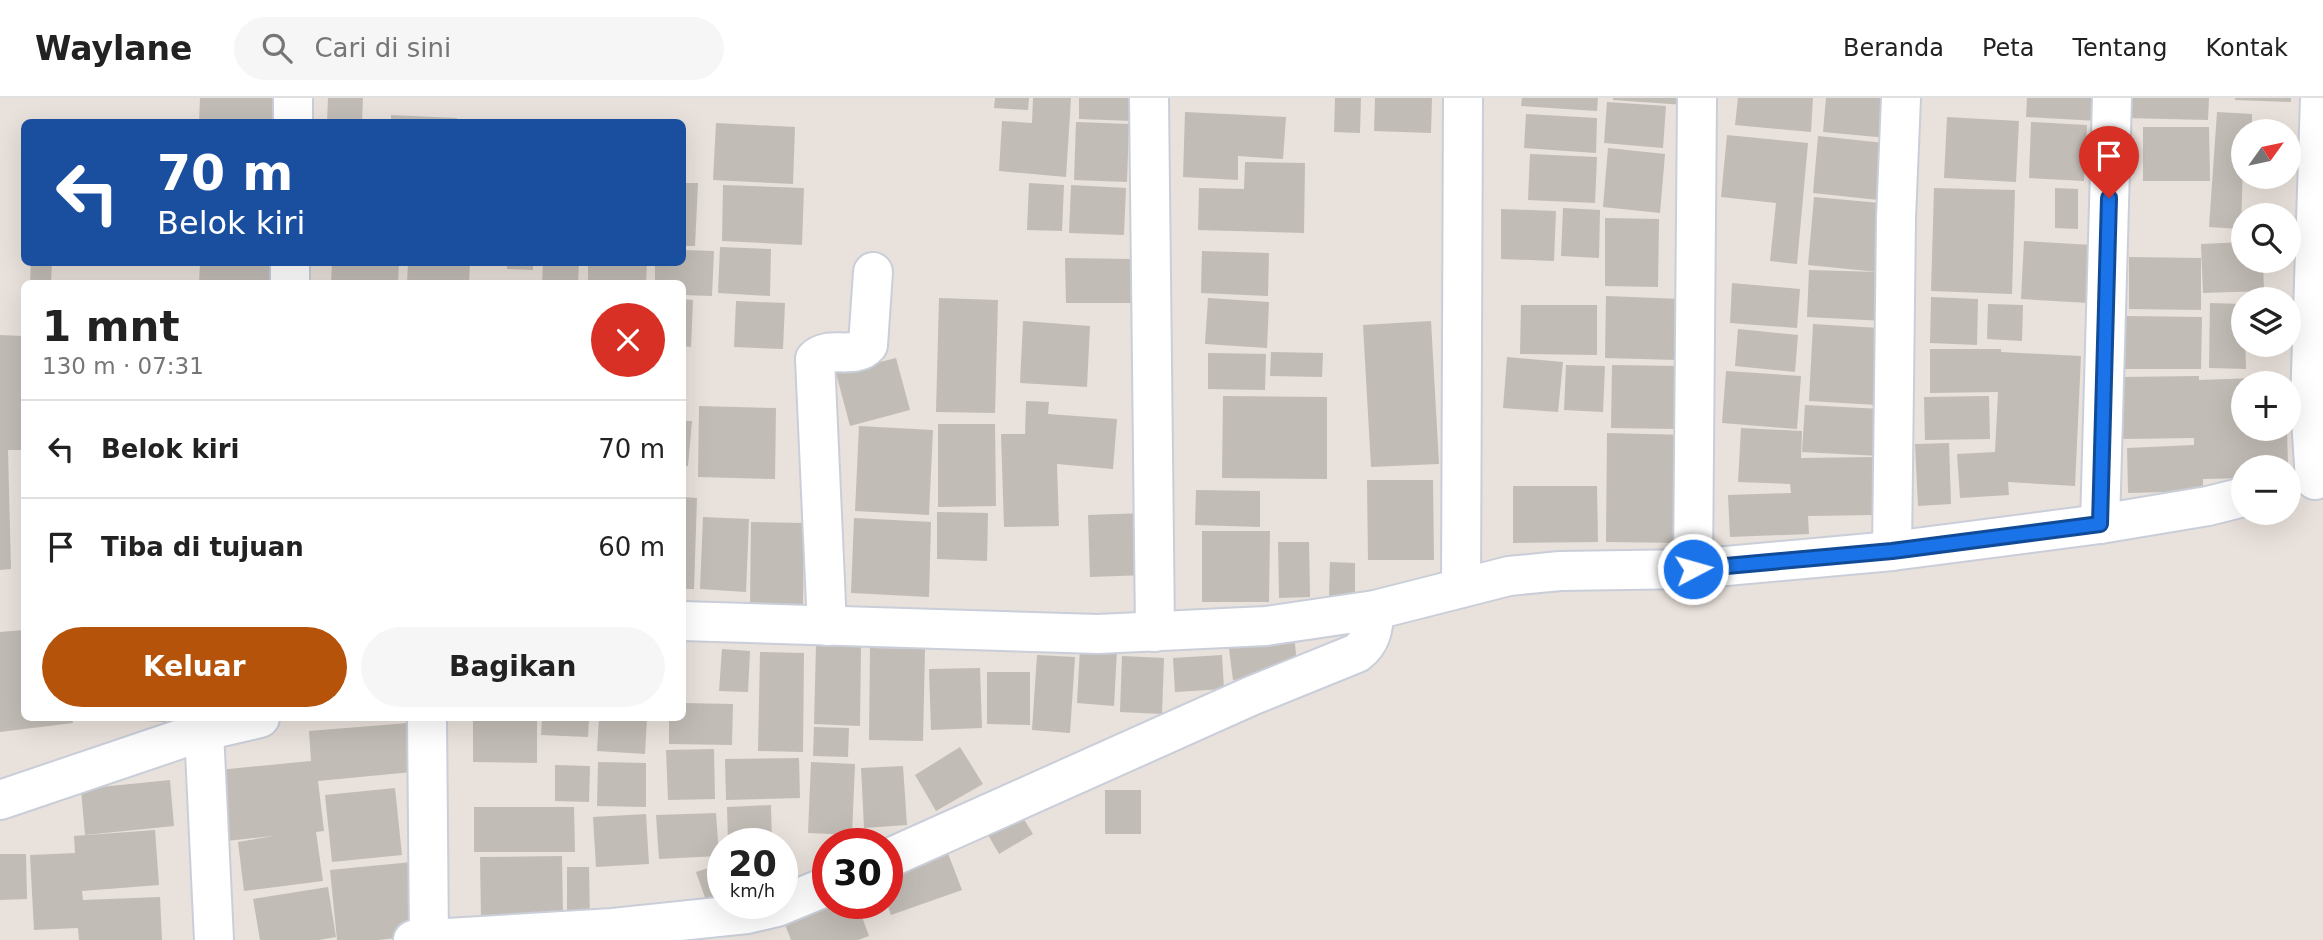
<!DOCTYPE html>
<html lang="id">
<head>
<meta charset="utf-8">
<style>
	:root { --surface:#fff; --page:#f6f6f6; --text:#222; --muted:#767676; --line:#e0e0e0; --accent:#b45309 }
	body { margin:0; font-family:"DejaVu Sans",sans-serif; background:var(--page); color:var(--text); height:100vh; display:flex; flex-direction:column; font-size:26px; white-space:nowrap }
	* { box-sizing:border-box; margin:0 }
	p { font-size:23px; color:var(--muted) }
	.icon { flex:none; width:38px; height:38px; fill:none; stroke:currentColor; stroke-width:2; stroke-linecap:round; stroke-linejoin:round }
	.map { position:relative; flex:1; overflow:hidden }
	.panel { position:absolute; left:21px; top:182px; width:665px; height:441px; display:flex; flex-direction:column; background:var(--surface); border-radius:10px; box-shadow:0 7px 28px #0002 }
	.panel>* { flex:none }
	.top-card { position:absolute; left:21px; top:21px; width:665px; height:147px; border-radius:10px; box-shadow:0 7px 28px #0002; background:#1a4fa0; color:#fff; overflow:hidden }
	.needle { width:46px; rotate:57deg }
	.buttons { position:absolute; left:2231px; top:21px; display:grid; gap:14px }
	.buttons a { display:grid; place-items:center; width:70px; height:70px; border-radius:50%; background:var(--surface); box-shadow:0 7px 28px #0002; font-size:35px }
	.speed { position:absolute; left:707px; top:730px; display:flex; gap:14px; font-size:35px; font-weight:700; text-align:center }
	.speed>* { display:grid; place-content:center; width:91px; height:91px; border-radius:50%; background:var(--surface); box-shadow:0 7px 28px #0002; line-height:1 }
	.speed small { font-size:18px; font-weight:400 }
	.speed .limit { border:10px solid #d22; background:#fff; color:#111 }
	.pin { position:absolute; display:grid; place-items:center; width:60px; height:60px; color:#fff; margin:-72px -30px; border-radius:50% 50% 50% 0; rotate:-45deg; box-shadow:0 0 7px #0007 }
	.pin .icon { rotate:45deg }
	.me { position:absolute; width:77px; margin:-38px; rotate:84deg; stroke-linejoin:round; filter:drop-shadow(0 0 5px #0008) }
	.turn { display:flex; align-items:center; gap:24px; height:147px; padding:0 21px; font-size:32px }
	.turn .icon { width:91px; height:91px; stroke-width:2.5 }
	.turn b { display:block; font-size:49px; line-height:60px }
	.round { display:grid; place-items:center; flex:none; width:74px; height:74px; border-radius:37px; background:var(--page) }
	.head { display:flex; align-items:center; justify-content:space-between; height:119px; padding:0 21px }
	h1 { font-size:42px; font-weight:800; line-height:52px }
	.primary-button { display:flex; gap:14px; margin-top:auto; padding:14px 21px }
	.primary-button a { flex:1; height:80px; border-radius:42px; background:var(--accent); color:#fff; font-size:28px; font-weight:800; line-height:80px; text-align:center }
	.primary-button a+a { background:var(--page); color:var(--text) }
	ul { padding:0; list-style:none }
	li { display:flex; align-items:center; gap:21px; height:98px; padding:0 21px; border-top:2px solid var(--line) }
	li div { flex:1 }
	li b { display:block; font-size:26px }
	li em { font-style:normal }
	header { display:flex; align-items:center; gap:42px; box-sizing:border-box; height:98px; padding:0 35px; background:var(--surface); border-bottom:2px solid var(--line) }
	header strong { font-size:33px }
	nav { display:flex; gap:38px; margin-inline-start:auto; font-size:24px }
	.search { width:490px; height:63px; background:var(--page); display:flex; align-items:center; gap:18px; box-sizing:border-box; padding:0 24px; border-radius:38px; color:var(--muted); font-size:26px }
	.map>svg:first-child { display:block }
	.building { fill:#c2bcb6 }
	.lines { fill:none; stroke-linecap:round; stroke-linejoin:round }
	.minor-casing { stroke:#c9ced9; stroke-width:42 }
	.minor { stroke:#fff; stroke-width:38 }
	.route-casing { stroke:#114b97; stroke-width:18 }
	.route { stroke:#1a73e8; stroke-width:12 }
</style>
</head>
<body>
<header>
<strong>Waylane</strong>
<div class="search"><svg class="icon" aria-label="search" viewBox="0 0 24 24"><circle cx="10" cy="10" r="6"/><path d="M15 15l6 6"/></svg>Cari di sini</div>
<nav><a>Beranda</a><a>Peta</a><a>Tentang</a><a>Kontak</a></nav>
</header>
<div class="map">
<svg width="2323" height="842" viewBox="0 0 2323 842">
	<rect width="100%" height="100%" fill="#e9e1db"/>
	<g class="building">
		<path d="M200 0H280L279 24H199Z"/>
		<path d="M328 0H363L362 24H327Z"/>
		<path d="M995 0H1029L1028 12 994 10Z"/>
		<path d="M1033 0H1071L1066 79 999 73 1002 23 1032 25Z"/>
		<path d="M1079 0H1133L1132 23 1079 21Z"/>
		<path d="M1335 0H1361L1360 35 1334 34Z"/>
		<path d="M1375 0H1432L1431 35 1374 33Z"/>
		<path d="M1522 0H1598L1597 13 1521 8Z"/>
		<path d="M1613 0H1685V7L1613 2Z"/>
		<path d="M1738 0H1813L1811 34 1735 27Z"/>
		<path d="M1826 0H1892L1888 40 1823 34Z"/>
		<path d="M2027 0H2098V23L2026 19Z"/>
		<path d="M2126 0H2209L2208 22 2126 20Z"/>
		<path d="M2235 0H2291V4L2235 2Z"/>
		<path d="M1607 4 1666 8 1663 50 1604 45Z"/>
		<path d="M1185 14 1286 19 1283 61 1238 58V82L1183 79Z"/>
		<path d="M2217 14 2252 16V33H2244L2241 131 2209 129Z"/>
		<path d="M1526 16 1597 20 1596 55 1524 50Z"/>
		<path d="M391 17 457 20V24H391Z"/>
		<path d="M1947 19 2019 23 2016 84 1944 80Z"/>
		<path d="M1076 24 1129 26 1127 84 1074 82Z"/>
		<path d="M2031 24 2087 27 2084 83 2029 80Z"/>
		<path d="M716 25 795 29 793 86 713 82Z"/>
		<path d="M2143 29H2209L2210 83H2143Z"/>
		<path d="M1727 37 1808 45 1797 166 1770 163 1776 105 1721 99Z"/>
		<path d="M1818 38 1894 46 1888 103 1813 95Z"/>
		<path d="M1608 50 1665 56 1660 115 1603 109Z"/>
		<path d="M1530 56 1597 59 1595 105 1528 102Z"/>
		<path d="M1245 64 1305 65 1304 135 1198 132 1199 90 1244 91Z"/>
		<path d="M682 85H698L695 148H682Z"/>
		<path d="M1029 85 1064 87 1062 133 1027 132Z"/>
		<path d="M723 87 804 90 802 147 722 143Z"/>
		<path d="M1071 87 1126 90 1124 137 1069 135Z"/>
		<path d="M1934 90 2015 92 2012 196 1931 193Z"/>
		<path d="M2055 90 2078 91V131L2055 130Z"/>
		<path d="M1814 99 1891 106 1885 223 1807 219 1809 172 1878 174 1808 167Z"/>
		<path d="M1563 110 1600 112 1599 160 1561 158Z"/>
		<path d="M1501 111 1556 113 1554 163 1501 161Z"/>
		<path d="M1605 120 1659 121 1658 189 1605 188Z"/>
		<path d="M2024 143 2092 147 2089 205 2021 201Z"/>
		<path d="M2244 144V163H2263L2264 193 2203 195 2201 146Z"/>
		<path d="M720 149 771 151 770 198 718 195Z"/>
		<path d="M682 152 714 153 712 198 682 197V186H655V164H682Z"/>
		<path d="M1202 153 1269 155 1268 198 1201 195Z"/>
		<path d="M2129 159 2201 160V212L2129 211Z"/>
		<path d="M1065 160 1131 161V205H1066Z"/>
		<path d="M31 164H52L51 185 30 184Z"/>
		<path d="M200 164H278L277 186H199Z"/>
		<path d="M332 164H399L398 186H331Z"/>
		<path d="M408 164H470L469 186H407Z"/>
		<path d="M507 164H533V172L507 171Z"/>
		<path d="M543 164H579L578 186H542Z"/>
		<path d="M588 164H647L646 186H588Z"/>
		<path d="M157 182 190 183V186H156Z"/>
		<path d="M1732 185 1800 191 1797 230 1730 225Z"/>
		<path d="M1606 198 1681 201 1679 262 1605 260Z"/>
		<path d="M1931 199 1978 201 1977 247 1930 245Z"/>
		<path d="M939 200 998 202 995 315 936 314Z"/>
		<path d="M1208 200 1269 204 1267 250 1205 246Z"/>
		<path d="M682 201 693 202 691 249 682 248Z"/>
		<path d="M736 203 785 205 783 251 734 249Z"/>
		<path d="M2210 205 2244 206 2246 271 2209 270Z"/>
		<path d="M1988 206 2023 207 2022 243 1987 241Z"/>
		<path d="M1521 207H1597V257L1520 256Z"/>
		<path d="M2125 218 2202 219 2201 271H2125Z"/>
		<path d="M1023 223 1090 228 1087 289 1020 285Z"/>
		<path d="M1431 223 1439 366 1371 369 1363 227Z"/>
		<path d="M1813 226 1880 230 1877 307 1809 303Z"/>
		<path d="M1738 231 1798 237 1795 274 1735 268Z"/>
		<path d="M0 237 24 238V352H8L11 471 0 472Z"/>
		<path d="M1930 251H2001V254L2081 258 2075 388 2008 384 2009 397 1960 400 1957 356 1995 354 1998 294 1930 295Z"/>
		<path d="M1271 254 1323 255 1322 279 1270 278Z"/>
		<path d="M1208 255 1266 256 1265 292 1208 291Z"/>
		<path d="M1507 259 1563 264 1558 314 1503 310Z"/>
		<path d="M896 260 910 312 850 328 836 275Z"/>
		<path d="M1566 267 1605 268 1603 314 1564 312Z"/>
		<path d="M1612 267 1679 268 1678 331 1611 330Z"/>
		<path d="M1726 273 1801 278 1797 331 1722 325Z"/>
		<path d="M2199 278V282L2285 279V285H2244V331H2287L2288 369H2244V380L2203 381V393L2128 395 2127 350 2194 347V340L2123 341 2122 279Z"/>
		<path d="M1223 298 1327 299V381L1222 380Z"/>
		<path d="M1989 298 1990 341 1925 342 1924 299Z"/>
		<path d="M1026 303 1049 304 1048 316 1117 321 1113 371 1057 366 1059 428 1004 429 1001 336H1025Z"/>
		<path d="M1805 307 1881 311 1880 358 1802 354Z"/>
		<path d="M699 308 776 310 775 381 698 379Z"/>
		<path d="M682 323H692L688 368H682Z"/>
		<path d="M938 326H995L996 408 938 409Z"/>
		<path d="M859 328 933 332 929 417 855 413Z"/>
		<path d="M1741 330 1802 333 1801 360 1874 359 1875 417 1808 418 1809 436 1730 439 1728 397 1791 395 1790 386 1738 384Z"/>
		<path d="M1607 335 1688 337 1687 445 1606 444Z"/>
		<path d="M1949 345 1951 406 1918 408 1915 346Z"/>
		<path d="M1367 382H1433L1434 462H1368Z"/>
		<path d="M1513 388H1597L1598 444 1513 445Z"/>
		<path d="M1196 392 1260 393V429L1195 427Z"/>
		<path d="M682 399 697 400 694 491H682Z"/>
		<path d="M937 414 988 415 987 463 937 461Z"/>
		<path d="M1145 415 1147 477 1090 479 1088 417Z"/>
		<path d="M703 419 749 421 746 494 700 491Z"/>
		<path d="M854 420 931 424 929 499 851 495Z"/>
		<path d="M751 424 804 425 803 508 750 507Z"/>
		<path d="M1202 433H1270L1269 504H1202Z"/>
		<path d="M1278 444H1309L1310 499 1279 500Z"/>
		<path d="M1330 464 1355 465V499H1329Z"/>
		<path d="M24 532V620H72L73 625 0 634V534Z"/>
		<path d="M1294 537 1298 575 1233 582 1228 543Z"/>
		<path d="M816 546 861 548 860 628 814 626Z"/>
		<path d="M870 550 925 551 923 643 869 642Z"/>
		<path d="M1080 550 1117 552 1114 608 1077 605Z"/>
		<path d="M722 551 750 553 748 594 719 593Z"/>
		<path d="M760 554 804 555 803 654 758 653Z"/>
		<path d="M1037 557 1075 559 1070 635 1032 632Z"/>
		<path d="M1222 557 1224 591 1175 594 1173 560Z"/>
		<path d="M1122 558 1164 560 1162 616 1120 614Z"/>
		<path d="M980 570 982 630 931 632 929 571Z"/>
		<path d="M987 574H1030V627L987 626Z"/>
		<path d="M682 605 733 606 732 647 669 646V620H682Z"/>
		<path d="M145 620H166V624L144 623Z"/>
		<path d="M473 620H537V665L473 664Z"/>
		<path d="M542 620H589L588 639 541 637Z"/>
		<path d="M599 620H647L645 656 597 653Z"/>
		<path d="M408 625 412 674 318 683 324 733 316 734 323 783 244 793 238 744 273 738 226 743 218 672 311 663 309 633Z"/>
		<path d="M814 629 849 630 848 659 813 658Z"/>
		<path d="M960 649 983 686 936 713 915 677Z"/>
		<path d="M714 651 715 701 668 702 666 652Z"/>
		<path d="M799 660 800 700 726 702 725 661Z"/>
		<path d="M598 664 646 665V709L597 708Z"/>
		<path d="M811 664 855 666 852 737 808 735Z"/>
		<path d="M555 667 590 668 589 704 555 703Z"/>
		<path d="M903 668 907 727 864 730 861 670Z"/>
		<path d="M170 682 174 728 85 737 81 691Z"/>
		<path d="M395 690 402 757 332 764 325 697Z"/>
		<rect x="1105" y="692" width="36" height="44"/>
		<path d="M771 707 772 746H728L727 709Z"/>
		<path d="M474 709H574L575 754H474Z"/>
		<path d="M1017 710 1033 736 999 756 984 730Z"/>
		<path d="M716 715 719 758 659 761 656 717Z"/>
		<path d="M646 716 649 766 596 769 593 719Z"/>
		<path d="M155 732 159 787 82 793 83 802 160 799 162 842H79L78 830 34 832 30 757 75 755 74 738Z"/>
		<path d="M944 745 962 792 891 817 887 806V765Z"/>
		<path d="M0 756H26L27 801 0 802Z"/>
		<path d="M562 758 563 818 481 819 480 759Z"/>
		<path d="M412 764 420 837 379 842H337L330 772Z"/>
		<path d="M723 765V805L713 822 696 774Z"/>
		<path d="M567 769H589L590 825H567Z"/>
		<path d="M328 789 336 839 319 842H260L253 801Z"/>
		<path d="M828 805H857L869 838 858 842H791L781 816Z"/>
	</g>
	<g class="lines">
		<g class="minor-casing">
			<g id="minor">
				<path d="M1149 0 1155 534"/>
				<path d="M293 24V0"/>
				<path d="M290 186V164"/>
				<path d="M2315 382 2310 306 2320 0"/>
				<path d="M2100 426 2112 0"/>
				<path d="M1892 453 1896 120 1901 0"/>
				<path d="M1693 471 1697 0"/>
				<path d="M1461 490 1463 0"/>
				<path d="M682 523 1098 536 1266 528 1375 512 1509 478 1560 473 1693 471 1892 453 2100 426 2208 408 2244 399"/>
				<path d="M827 528 815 261C828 247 855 262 868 247L873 174"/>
				<path d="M427 620 429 842"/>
				<path d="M204 633 214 842"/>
				<path d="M0 702 204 633 260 620"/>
				<path d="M887 761 1251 598 1357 555C1372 543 1373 531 1375 512"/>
				<path d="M413 842 613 830 747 816 777 809 828 788"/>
			</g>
		</g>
		<use href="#minor" class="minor"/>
	</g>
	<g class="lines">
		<g class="route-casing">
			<path id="route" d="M1693 471 1892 453 2100 426 2109 100"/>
		</g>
		<use href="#route" class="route"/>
	</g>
</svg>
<div class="buttons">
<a><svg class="needle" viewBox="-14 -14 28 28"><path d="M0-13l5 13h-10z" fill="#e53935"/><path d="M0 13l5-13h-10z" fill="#767676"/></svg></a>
<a><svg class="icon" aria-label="search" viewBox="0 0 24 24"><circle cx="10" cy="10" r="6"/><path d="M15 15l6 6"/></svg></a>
<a><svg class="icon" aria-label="layers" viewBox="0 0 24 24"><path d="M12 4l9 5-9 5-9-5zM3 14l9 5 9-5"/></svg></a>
<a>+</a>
<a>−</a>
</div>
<div class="speed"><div>20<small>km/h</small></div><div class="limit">30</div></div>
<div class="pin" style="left:2109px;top:100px;background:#d93025"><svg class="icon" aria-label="arrive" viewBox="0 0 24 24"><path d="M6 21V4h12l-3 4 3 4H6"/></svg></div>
<svg class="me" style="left:1693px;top:471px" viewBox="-20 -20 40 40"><circle r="17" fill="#1a73e8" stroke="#fff" stroke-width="3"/><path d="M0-11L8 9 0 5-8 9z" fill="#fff"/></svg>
<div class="top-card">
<div class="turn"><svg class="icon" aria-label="left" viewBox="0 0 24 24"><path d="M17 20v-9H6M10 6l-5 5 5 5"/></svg><div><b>70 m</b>Belok kiri</div></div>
</div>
<section class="panel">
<div class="head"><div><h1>1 mnt</h1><p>130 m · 07:31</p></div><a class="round" style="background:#d93025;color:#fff"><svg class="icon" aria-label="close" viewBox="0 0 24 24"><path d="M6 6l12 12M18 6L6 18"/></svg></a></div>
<ul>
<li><svg class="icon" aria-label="left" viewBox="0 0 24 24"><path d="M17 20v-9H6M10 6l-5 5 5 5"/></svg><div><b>Belok kiri</b></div><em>70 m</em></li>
<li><svg class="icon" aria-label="arrive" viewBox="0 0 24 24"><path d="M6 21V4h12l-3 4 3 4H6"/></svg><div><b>Tiba di tujuan</b></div><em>60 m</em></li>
</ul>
<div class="primary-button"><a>Keluar</a><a>Bagikan</a></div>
</section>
</div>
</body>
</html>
